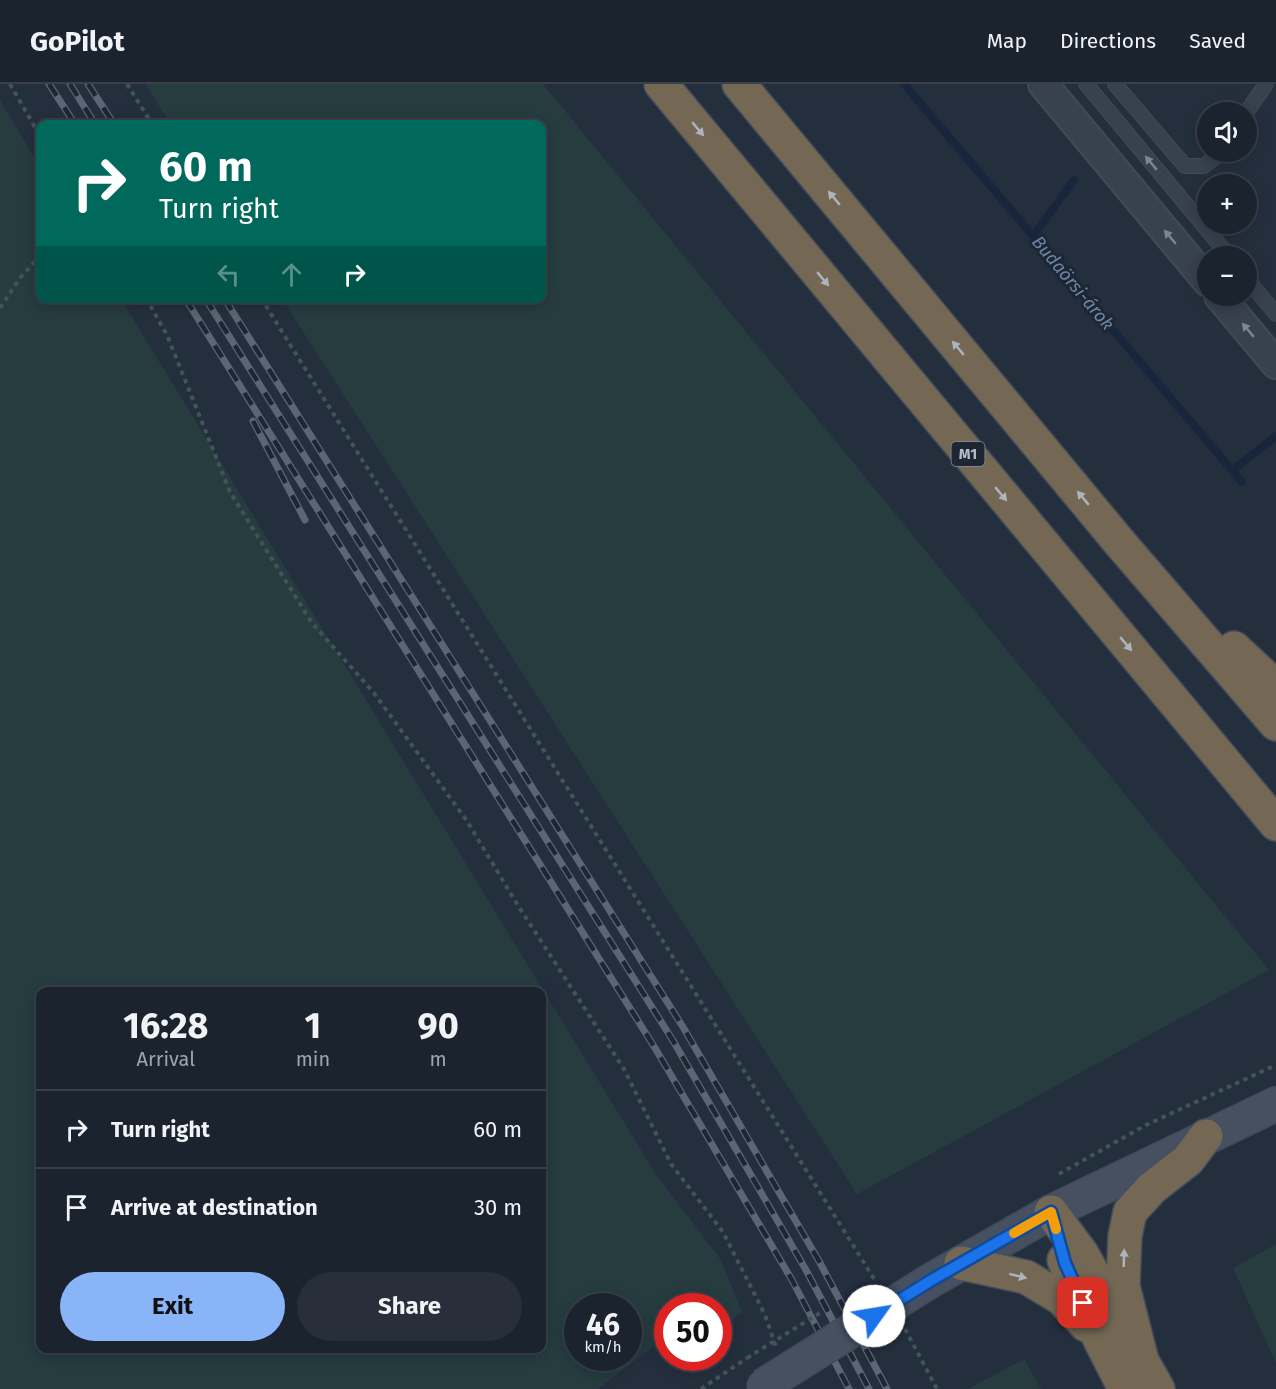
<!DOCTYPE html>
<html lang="en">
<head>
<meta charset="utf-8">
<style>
	:root { --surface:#1b232e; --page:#282f3a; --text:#f1f3f6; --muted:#a0a4aa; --line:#39404a; --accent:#8ab4f8 }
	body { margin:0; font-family:"Fira Sans",sans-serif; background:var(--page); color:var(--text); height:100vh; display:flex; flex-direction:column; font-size:22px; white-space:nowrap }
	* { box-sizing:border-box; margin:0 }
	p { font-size:20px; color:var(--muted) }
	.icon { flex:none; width:33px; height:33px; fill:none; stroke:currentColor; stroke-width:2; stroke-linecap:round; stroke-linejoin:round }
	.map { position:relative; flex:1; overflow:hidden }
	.drawer { position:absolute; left:36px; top:903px; width:510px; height:366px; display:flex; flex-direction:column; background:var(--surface); border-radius:12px; box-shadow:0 3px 15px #0003,0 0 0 2px var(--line) }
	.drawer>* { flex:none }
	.hud { position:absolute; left:36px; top:36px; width:510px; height:183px; border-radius:12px; box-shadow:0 3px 15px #0003,0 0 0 2px var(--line); background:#00695c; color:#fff; overflow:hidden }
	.tools { position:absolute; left:1197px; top:18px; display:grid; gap:12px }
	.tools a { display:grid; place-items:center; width:60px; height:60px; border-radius:50%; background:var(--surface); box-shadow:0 3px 15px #0003,0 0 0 2px var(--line); font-size:30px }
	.speed { position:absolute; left:564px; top:1209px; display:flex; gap:12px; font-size:30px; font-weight:700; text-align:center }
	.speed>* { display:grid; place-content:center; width:78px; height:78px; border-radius:50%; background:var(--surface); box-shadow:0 3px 15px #0003,0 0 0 2px var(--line); line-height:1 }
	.speed small { font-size:15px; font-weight:400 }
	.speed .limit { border:9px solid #d22; background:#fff; color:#111 }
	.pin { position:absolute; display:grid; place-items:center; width:51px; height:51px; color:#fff; margin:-26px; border-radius:12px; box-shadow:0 3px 9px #0006 }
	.me { position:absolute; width:66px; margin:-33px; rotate:58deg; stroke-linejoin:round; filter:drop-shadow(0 0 4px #0008) }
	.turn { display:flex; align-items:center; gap:21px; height:126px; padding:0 24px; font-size:27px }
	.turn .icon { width:78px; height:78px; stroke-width:2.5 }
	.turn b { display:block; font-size:42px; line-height:51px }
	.lanes { display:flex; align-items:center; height:57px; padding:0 24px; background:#0003; justify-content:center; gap:30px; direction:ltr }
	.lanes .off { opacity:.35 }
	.eta { display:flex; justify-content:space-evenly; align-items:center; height:102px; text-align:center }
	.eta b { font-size:36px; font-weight:700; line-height:42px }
	.primary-button { display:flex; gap:12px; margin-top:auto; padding:12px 24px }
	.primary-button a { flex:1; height:69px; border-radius:36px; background:var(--accent); color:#111; font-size:24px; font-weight:700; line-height:69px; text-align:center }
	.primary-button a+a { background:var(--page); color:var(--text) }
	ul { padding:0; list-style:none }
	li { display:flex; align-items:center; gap:18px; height:78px; padding:0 24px; border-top:2px solid var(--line) }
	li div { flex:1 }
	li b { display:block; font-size:22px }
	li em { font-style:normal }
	header { display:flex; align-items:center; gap:36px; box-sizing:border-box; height:84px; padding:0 30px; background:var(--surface); border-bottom:2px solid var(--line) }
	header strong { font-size:28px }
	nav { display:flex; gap:33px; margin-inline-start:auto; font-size:21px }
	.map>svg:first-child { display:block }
	.green { fill:#263c3f; fill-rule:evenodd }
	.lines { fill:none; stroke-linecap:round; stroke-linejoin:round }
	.stream { stroke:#17263c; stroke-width:8 }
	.lane-casing { stroke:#414a57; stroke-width:16 }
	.street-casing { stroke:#414a57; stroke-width:32 }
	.secondary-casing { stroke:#414a57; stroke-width:36 }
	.highway-casing { stroke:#434c59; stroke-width:36 }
	.path { stroke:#3f5557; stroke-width:4; stroke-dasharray:4.5 4.5; stroke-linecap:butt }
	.lane { stroke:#38414e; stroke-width:14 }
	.street { stroke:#38414e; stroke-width:28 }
	.secondary { stroke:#465061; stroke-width:33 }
	.highway { stroke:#746855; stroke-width:33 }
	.rail-casing { stroke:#5a6575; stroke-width:7 }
	.rail { stroke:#1d2633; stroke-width:4.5; stroke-dasharray:14; stroke-linecap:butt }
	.secondary-bridge-casing { stroke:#414a57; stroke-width:36; stroke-linecap:butt }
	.path-bridge { stroke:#3f5557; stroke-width:4; stroke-dasharray:4.5 4.5; stroke-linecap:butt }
	.secondary-bridge { stroke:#465061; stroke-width:33 }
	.oneway { fill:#aeb4bd }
	.oneway2 { fill:#7c8592 }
	.route-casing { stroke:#114b97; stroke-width:15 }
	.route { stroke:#1a73e8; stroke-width:10 }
	.slow { stroke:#f59e0b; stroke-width:10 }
	.labels { text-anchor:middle; stroke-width:6; stroke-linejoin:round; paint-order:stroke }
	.shield { fill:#1d2633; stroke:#878f9c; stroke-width:1.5 }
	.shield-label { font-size:15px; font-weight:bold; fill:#b4bcc9 }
	.water-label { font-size:18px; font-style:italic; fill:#6d86a8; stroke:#1d2633 }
</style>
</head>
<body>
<header>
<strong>GoPilot</strong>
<nav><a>Map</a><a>Directions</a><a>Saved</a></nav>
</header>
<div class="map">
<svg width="1276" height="1305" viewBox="0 0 1276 1305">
	<rect width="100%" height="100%" fill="#242f3e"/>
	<g class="green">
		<path d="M145 0H543L1269 886 857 1110 282 215 542 214V40H171Z"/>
		<path d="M0 16 40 83V214L121 215 655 1089 721 1176 742 1228 719 1246 718 1222H668L667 1252 598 1305H0ZM40 908H542V1264H40ZM578 1222H628V1274H578Z"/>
		<path d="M1276 1160V1279L1233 1184Z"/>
		<path d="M1024 1275 1041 1305H968Z"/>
	</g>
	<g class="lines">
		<g class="stream">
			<path d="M904 0 1242 398"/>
			<path d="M1033 152 1074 96"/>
			<path d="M1233 386 1276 352"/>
		</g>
		<g class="lane-casing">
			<g id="lane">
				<path d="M1086 0 1229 172"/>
				<path d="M1115 0 1185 82H1204L1221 68"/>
				<path d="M1246 29 1266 0"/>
				<path d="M1246 194 1276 230"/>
			</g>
		</g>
		<g class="street-casing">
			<g id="street">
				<path d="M1043 0 1208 198"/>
				<path d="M1219 212 1276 280"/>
			</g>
		</g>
		<g class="secondary-casing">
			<path id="secondary" d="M930 1197 1051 1128 1276 1020"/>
		</g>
		<g class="highway-casing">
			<g id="highway">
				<path d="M661 0 1276 740"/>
				<path d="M739 0 1120 459 1276 640"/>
				<path d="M1234 564 1276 603"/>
				<path d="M1051 1128 1082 1170 1158 1305"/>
				<path d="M1064 1176 1101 1258 1125 1305"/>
				<path d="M961 1179 1026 1193 1061 1214 1086 1241"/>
				<path d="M1141 1273 1123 1202 1125 1152 1130 1128 1152 1104 1188 1076 1206 1052"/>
			</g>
		</g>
		<g class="path">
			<path d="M10 0 40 52"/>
			<path d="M127 0 152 40"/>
			<path d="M146 214 167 251 230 408 312 539 374 609 467 737 517 820 624 985 671 1080 723 1148 765 1231 776 1263"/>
			<path d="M261 214 876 1198"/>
			<path d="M0 224 20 194 40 172"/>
			<path d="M1059 1090 1146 1041 1276 981"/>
			<path d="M905 1245 937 1305"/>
			<path d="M701 1305 747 1274"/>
		</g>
		<use href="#lane" class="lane"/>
		<use href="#street" class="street"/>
		<use href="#secondary" class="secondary"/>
		<use href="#highway" class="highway"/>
		<g class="rail-casing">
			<g id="rail">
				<path d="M49 0 75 40"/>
				<path d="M70 0 95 40"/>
				<path d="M88 0 114 40"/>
				<path d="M185 214 655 964 792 1196 849 1305"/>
				<path d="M205 214 672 955 806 1186 869 1305"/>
				<path d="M224 214 683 943 819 1177 887 1305"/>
				<path d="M253 337 305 436"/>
			</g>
		</g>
		<use href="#rail" class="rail"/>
		<g class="secondary-bridge-casing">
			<path id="secondary-bridge" d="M763 1302 930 1197"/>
		</g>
		<path class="path-bridge" d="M747 1274 823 1227"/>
		<use href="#secondary-bridge" class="secondary-bridge"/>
	</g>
	<defs><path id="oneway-solid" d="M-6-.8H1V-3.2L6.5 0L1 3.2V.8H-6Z" transform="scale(1.5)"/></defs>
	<g class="oneway">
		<use href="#oneway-solid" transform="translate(698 45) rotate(50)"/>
		<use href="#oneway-solid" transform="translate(834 114) rotate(-130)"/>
		<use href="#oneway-solid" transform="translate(823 195) rotate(50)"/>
		<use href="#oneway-solid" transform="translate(958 264) rotate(-130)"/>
		<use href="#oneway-solid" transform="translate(1001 410) rotate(50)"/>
		<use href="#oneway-solid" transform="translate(1083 414) rotate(-130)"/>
		<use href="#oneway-solid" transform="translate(1126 560) rotate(50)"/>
		<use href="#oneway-solid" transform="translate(1124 1174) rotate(-88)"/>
		<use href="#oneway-solid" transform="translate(1018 1192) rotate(14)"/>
	</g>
	<g class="oneway2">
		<use href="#oneway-solid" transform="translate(1151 79) rotate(-130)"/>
		<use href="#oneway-solid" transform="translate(1170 153) rotate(-130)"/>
		<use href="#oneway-solid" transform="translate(1248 246) rotate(-130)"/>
	</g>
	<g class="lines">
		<g class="route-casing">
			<path id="route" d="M874 1232 930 1197 1051 1128 1065 1179 1083 1219"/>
		</g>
		<use href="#route" class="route"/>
		<path class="slow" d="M1014 1149 1051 1128 1056 1145"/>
	</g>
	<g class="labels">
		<rect class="shield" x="951.5" y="358" width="33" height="24" rx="4.5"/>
		<g class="shield-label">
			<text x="968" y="375">M1</text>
		</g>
		<g class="water-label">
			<text transform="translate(1073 199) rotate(50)" y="6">Budaörsi-árok</text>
		</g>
	</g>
</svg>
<div class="tools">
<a><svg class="icon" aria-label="sound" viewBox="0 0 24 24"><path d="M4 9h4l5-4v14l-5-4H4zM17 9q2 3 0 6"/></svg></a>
<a>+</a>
<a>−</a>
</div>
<div class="speed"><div>46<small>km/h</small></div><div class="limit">50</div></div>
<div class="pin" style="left:1083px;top:1219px;background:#d93025"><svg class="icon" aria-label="arrive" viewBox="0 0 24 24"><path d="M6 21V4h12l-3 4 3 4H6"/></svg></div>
<svg class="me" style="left:874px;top:1232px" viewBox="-20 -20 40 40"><circle r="19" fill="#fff"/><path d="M0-13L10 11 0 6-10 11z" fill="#1a73e8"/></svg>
<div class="hud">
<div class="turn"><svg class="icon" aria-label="right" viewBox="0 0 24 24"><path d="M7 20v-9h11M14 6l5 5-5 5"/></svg><div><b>60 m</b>Turn right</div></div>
<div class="lanes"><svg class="icon off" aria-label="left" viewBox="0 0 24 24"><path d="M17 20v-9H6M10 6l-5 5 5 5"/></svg><svg class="icon off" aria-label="ahead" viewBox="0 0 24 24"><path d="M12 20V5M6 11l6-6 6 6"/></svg><svg class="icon" aria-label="right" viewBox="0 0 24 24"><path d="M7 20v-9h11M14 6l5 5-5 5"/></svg></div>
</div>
<section class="drawer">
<div class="eta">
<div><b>16:28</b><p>Arrival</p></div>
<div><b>1</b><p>min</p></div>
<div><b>90</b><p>m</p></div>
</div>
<ul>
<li><svg class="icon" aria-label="right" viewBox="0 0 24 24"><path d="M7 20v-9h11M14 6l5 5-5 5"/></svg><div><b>Turn right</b></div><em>60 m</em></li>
<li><svg class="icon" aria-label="arrive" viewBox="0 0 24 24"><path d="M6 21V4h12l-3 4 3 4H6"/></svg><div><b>Arrive at destination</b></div><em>30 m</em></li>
</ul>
<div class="primary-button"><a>Exit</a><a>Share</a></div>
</section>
</div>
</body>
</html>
